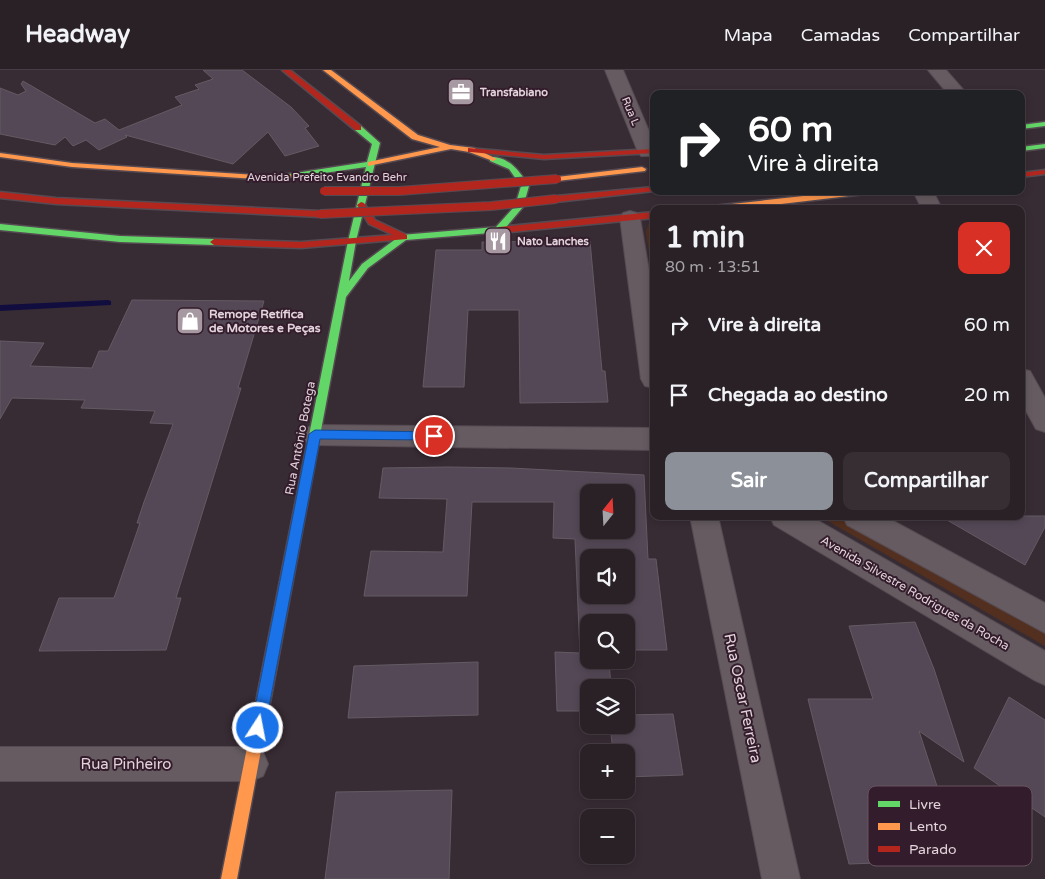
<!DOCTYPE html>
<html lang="pt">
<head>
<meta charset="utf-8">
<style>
	:root { --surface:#2a2127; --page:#362e33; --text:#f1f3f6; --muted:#a5a3a7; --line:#463e44; --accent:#8c9099 }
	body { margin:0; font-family:"Varela Round",sans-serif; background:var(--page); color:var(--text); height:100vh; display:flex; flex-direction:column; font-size:19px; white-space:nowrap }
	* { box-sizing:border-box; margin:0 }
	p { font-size:16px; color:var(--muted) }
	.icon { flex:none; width:28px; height:28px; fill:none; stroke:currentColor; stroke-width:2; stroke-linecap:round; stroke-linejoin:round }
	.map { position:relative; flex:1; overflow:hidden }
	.panel { position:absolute; left:650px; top:135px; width:375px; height:315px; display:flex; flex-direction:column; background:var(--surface); border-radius:10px; box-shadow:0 2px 8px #0003,0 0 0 1px var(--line) }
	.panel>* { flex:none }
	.hud { position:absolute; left:650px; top:20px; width:375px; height:105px; border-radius:10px; box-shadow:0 2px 8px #0003,0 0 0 1px var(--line); background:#202124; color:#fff; overflow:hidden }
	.needle { width:32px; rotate:18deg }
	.fabs { position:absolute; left:580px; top:414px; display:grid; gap:10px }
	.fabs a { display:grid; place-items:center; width:55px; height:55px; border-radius:10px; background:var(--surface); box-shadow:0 2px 8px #0003,0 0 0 1px var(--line); font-size:25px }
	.pin { position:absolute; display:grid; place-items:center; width:42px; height:42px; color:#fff; margin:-21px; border:2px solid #fff; border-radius:50%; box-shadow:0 1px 5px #0007 }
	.me { position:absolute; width:55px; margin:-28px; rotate:11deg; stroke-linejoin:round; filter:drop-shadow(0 0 4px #0008) }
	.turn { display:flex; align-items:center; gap:18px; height:105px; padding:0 15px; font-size:22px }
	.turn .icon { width:65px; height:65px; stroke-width:2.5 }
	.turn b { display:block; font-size:35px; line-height:42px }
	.round { display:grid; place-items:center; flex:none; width:52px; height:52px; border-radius:10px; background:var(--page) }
	.headline { display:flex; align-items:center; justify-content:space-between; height:85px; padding:0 15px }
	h1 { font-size:30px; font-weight:700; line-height:38px }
	.primary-button { display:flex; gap:10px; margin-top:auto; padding:10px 15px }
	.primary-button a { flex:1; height:58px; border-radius:10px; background:var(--accent); color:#fff; font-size:20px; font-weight:700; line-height:58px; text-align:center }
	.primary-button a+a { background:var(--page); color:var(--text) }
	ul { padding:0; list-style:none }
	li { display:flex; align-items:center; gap:15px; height:70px; padding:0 15px }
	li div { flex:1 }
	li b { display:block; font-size:19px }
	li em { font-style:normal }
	header { display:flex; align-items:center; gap:30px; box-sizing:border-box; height:70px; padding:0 25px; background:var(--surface); border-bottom:1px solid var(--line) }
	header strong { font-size:24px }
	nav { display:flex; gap:28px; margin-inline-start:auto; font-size:18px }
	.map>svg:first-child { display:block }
	.green { fill:#522f1e }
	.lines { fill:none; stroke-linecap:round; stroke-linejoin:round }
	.stream { fill:#120d3f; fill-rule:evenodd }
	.building { fill:#544856; stroke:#635b64; fill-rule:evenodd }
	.street-casing { stroke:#564a52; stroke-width:2 }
	.fast-casing { stroke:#564a52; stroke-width:3 }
	.slow-casing { stroke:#564a52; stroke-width:3 }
	.jam-casing { stroke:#564a52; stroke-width:3 }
	.street { fill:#655b60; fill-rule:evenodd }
	.fast { fill:#63d668; fill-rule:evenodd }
	.slow { fill:#ff974d; fill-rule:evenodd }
	.jam { fill:#b3261e; fill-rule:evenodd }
	.jam-bridge-casing { stroke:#564a52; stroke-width:10; stroke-linecap:butt }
	.jam-bridge { stroke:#b3261e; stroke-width:8 }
	.route { fill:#1a73e8; stroke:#114b97 }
	.labels { text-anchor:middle; stroke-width:4; stroke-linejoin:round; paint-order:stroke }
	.far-poi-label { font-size:11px; font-weight:bold; fill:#e3d3dc; stroke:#331c2b; text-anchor:start }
	.far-street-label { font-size:11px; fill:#e3d3dc; stroke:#331c2b }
	.poi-label { font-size:12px; font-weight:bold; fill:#e3d3dc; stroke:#331c2b; text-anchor:start }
	.street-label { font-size:12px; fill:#e3d3dc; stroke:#331c2b }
	.near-street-label { font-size:15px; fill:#e3d3dc; stroke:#331c2b }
	.key { fill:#331c2b; stroke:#685360; stroke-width:1 }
	.key-label { font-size:14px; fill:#e3d3dc }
</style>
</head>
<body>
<header>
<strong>Headway</strong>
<nav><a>Mapa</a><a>Camadas</a><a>Compartilhar</a></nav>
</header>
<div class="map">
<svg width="1045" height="809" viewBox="0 0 1045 809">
	<rect width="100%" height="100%" fill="#382c34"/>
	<g class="green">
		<path d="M649 153 654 156V216L646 162Z"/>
		<path d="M819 446H842L1045 563V576Z"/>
	</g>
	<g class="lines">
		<path class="stream" d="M108 230 111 231V235L0 241V235Z"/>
	</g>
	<g class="building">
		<path d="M203 0H242L291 37 309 56 305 58 319 76 285 86 268 62 233 94 125 65 127 67 99 80 86 70 73 76 65 67 55 75 0 64V18L18 25 26 21 21 14 23 11 95 53 105 49 119 60 182 35 175 27 199 19 195 15 213 9Z"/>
		<path d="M590 171 602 301H605L608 332 520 333 519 240H468L464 317H423L436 180H482V172Z"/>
		<path d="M132 230 264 231 238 318H241L176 528H181L166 580 39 581 59 528H114L140 453H137L144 432 173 354 150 353 155 341 81 338 85 330 12 328 0 349V271L44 273 30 296 92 298 99 281H108Z"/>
		<path d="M449 397 511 398 644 405 648 489H656L667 580H626V552H589V590H609L611 618H589V641H557L555 582 580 583 575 469 553 468 554 432H472L467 526H364L371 481 443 482 447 429 379 428 383 398ZM589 422H626V460H589ZM589 488H626V525H589Z"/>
		<path d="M940 446H1045V457L1025 495Z"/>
		<path d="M915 552 934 599 964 692 919 661 961 790 849 794 808 629H873L849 556Z"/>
		<path d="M478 592V645L348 648 354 596Z"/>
		<path d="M1009 627 1045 650V747L974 698Z"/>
		<path d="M673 644 683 705 626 707V682H613L610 655H626V645Z"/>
		<path d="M452 720 449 809H325L336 722Z"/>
	</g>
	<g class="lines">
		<g class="street-casing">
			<g id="street">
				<path d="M605 0H623L654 73V86H641L638 82Z"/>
				<path d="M928 0H946L967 24H948Z"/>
				<path d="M913 121H933L942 139H922Z"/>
				<path d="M630 141 637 143 640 148 654 230V318L645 316 641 309 620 148 623 143Z"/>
				<path d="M1021 299 1030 301 1045 328V362L1036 359 1021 332Z"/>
				<path d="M315 355 654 358V380L315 375 306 372 302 365 306 358Z"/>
				<path d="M690 446H718L800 809H762Z"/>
				<path d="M770 446H810L1045 581V615L1034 610 774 455Z"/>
				<path d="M843 446H884L1045 533V563L847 455Z"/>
				<path d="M0 677H251L263 682 268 694 263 706 251 711H0Z"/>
			</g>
		</g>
		<g class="fast-casing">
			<g id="fast">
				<path d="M1045 52V56L1021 59V55Z"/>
				<path d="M355 56H361L380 73 356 171 349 211 362 194 401 165 496 157 515 136 521 116 509 99 490 91V87C509 86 520 102 529 116L523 137 502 162 406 170 368 198 346 227 307 435 305 438 301 440 297 438 295 435 348 171 366 97 289 108 285 106 289 104 367 92 372 74 355 60Z"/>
				<path d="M1045 74V78L1021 81V77Z"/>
				<path d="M0 154 120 166 214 169 218 172 214 175 120 172 0 160Z"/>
			</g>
		</g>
		<g class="slow-casing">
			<g id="slow">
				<path d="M323 0H331L418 65 450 75 474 78 497 89 493 91 469 82 451 79 368 96V92L440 77 412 69Z"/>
				<path d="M0 83 72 93 270 106 289 104 293 106 289 108 270 110 72 97 0 87Z"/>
				<path d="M642 97 646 99 645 101 557 111 553 109 557 107Z"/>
				<path d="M849 121H878L874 123 738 139H709L713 136Z"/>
				<path d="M301 430 305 432 307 435 237 809H221L295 435 297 432Z"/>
			</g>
		</g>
		<g class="jam-casing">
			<g id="jam">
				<path d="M282 0H290L361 56V60H355Z"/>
				<path d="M468 78 544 85 654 79V83L544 89 471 82H468Z"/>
				<path d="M1045 100V104L1021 107V103Z"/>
				<path d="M654 117V121L556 132 552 129 556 126Z"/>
				<path d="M0 122 56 128 320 141 324 144 320 147 56 134 0 128Z"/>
				<path d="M361 132 364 133 375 150 407 165V169L301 178 214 175 210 172 214 169 301 172 393 165 369 154 357 135Z"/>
				<path d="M654 142V148L499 163 495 160 499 157Z"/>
			</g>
		</g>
		<use href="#street" class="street"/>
		<use href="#fast" class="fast"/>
		<use href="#slow" class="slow"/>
		<use href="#jam" class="jam"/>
		<g class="jam-bridge-casing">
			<g id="jam-bridge">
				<path d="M324 121H399L557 109"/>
				<path d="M320 144 491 136 556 129"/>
			</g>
		</g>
		<use href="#jam-bridge" class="jam-bridge"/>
	</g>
	<path class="route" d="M315 360 434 362 440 366 434 370 320 369 265 658 263 663 258 665 253 663 251 658 309 364Z"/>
	<defs>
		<g id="office-square" transform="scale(1.4375)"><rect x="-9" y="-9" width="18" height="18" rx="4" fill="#a799a1" stroke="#331c2b"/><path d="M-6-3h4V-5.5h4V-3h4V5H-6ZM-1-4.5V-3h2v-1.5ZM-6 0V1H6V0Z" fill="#fff"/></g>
		<g id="restaurant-square" transform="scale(1.4375)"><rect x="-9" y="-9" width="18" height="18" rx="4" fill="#a799a1" stroke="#331c2b"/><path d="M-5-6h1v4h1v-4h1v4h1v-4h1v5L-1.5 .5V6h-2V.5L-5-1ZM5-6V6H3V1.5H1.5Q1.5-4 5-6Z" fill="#fff"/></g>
		<g id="shop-square" transform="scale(1.4375)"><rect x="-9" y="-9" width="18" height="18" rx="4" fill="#a799a1" stroke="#331c2b"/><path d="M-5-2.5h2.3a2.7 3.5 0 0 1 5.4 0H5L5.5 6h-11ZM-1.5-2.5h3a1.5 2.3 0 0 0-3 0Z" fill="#fff"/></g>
	</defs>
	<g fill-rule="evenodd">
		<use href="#office-square" x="461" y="22"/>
		<use href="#restaurant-square" x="498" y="171"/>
		<use href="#shop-square" x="190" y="251"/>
	</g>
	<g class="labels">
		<g class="far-poi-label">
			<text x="480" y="26">Transfabiano</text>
			<text x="517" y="175">Nato Lanches</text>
		</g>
		<g class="far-street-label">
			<text transform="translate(631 41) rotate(68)" y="4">Rua L</text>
			<text x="327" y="111">Avenida Prefeito Evandro Behr</text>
		</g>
		<g class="poi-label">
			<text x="209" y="248">Remope Retífica<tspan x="209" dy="14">de Motores e Peças</tspan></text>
		</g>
		<g class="street-label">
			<text transform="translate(300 368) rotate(-79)" y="4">Rua Antônio Botega</text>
			<text transform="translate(915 523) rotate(30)" y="4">Avenida Silvestre Rodrigues da Rocha</text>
		</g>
		<g class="near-street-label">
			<text transform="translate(743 628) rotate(78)" y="5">Rua Oscar Ferreira</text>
			<text x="126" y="699">Rua Pinheiro</text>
		</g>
	</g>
	<rect x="868" y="716" width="164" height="80" rx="8" class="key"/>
	<rect x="878" y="731" width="22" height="6" fill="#63d668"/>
	<rect x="878" y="753" width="22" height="7" fill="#ff974d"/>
	<rect x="878" y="776" width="22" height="6" fill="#b3261e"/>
	<g class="key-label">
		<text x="909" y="739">Livre</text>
		<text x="909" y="761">Lento</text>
		<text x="909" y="784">Parado</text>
	</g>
</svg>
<div class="fabs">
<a><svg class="needle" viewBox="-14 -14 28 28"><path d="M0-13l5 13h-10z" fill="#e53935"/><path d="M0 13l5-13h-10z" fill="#a5a3a7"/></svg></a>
<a><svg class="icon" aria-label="sound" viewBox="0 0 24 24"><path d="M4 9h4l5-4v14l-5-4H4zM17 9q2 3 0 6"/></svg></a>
<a><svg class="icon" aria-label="search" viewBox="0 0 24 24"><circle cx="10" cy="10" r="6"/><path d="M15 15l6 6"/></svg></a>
<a><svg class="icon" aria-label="layers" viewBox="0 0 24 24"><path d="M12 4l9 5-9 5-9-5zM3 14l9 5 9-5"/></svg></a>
<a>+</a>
<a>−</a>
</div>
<div class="pin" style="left:434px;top:366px;background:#d93025"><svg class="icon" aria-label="arrive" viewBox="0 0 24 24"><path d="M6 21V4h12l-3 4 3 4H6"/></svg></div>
<svg class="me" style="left:258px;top:658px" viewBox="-20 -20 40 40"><circle r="17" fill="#1a73e8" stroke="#fff" stroke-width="3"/><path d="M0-11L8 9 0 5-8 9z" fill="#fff"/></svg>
<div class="hud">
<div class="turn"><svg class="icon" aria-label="right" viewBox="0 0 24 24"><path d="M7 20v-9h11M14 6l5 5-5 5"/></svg><div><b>60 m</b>Vire à direita</div></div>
</div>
<section class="panel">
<div class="headline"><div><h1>1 min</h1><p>80 m · 13:51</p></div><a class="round" style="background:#d93025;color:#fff"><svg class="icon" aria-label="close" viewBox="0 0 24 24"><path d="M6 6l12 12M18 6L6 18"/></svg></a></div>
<ul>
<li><svg class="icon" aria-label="right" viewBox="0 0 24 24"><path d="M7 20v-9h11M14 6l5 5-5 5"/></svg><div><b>Vire à direita</b></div><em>60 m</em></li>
<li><svg class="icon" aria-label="arrive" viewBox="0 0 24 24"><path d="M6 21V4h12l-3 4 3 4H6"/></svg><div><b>Chegada ao destino</b></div><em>20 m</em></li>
</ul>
<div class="primary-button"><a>Sair</a><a>Compartilhar</a></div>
</section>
</div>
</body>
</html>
